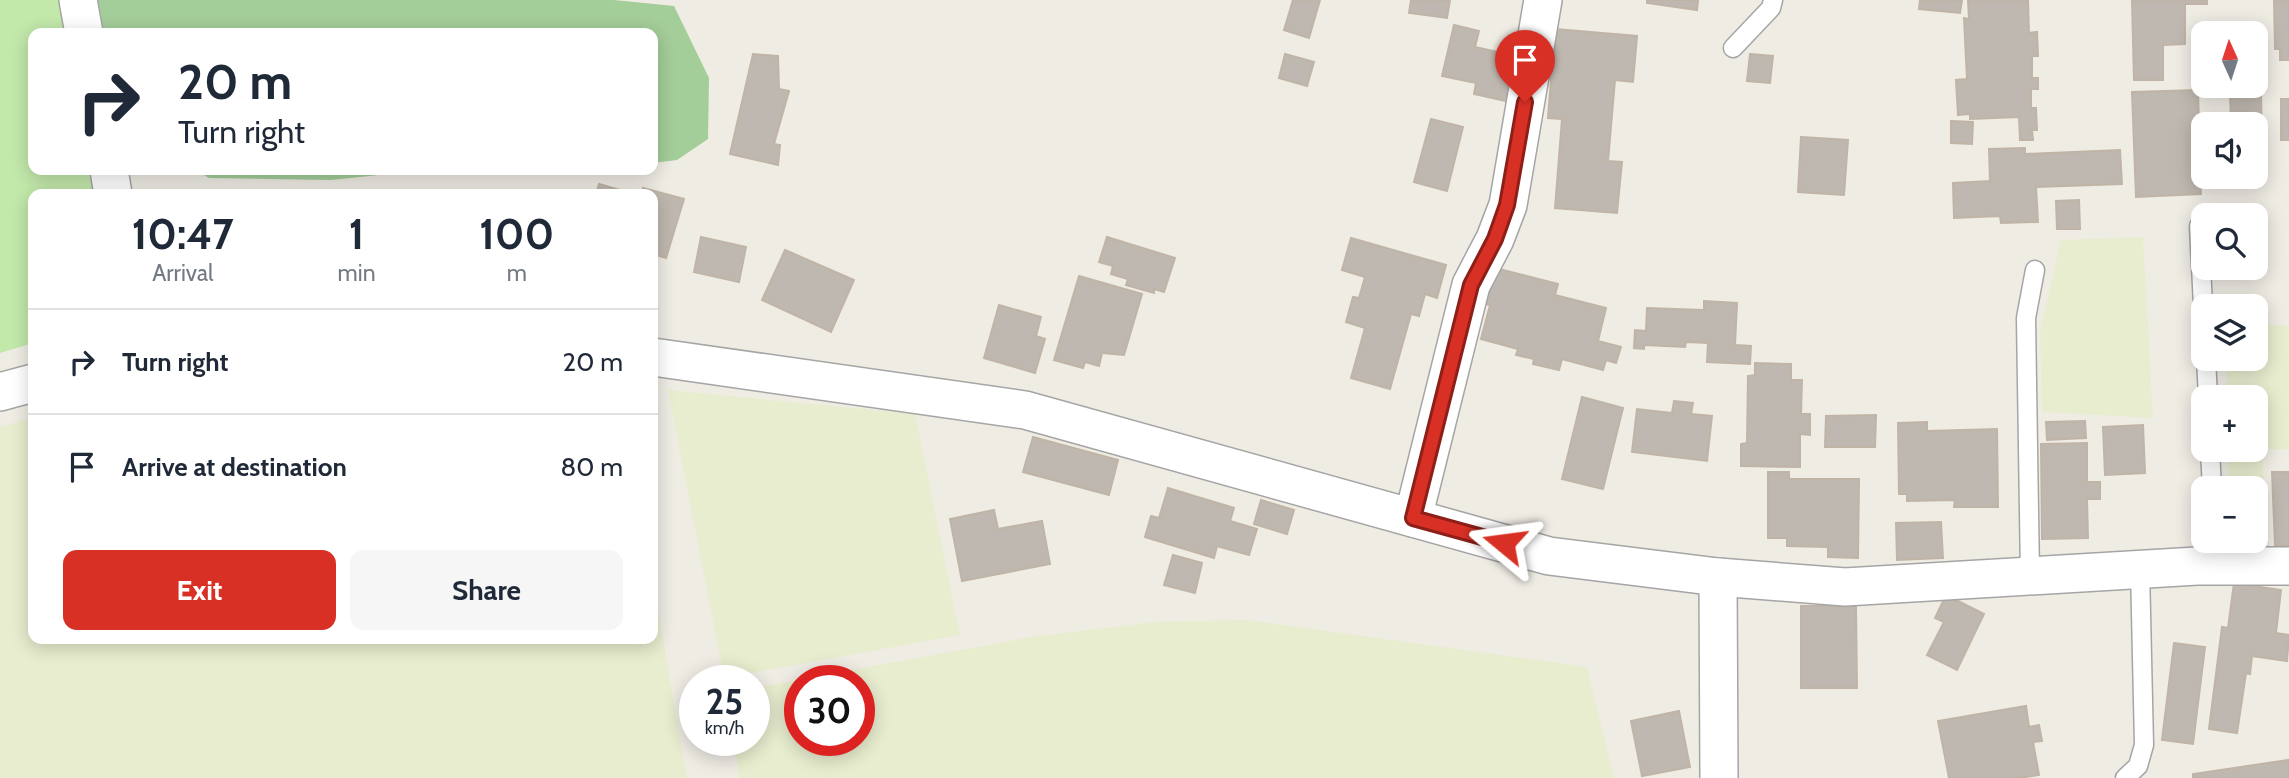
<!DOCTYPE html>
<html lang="en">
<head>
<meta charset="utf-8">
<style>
	:root { --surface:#fff; --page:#f6f6f7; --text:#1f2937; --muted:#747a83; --line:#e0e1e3; --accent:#d93025 }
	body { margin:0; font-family:Cabin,sans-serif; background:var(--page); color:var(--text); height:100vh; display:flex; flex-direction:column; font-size:26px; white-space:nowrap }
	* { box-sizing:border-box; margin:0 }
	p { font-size:23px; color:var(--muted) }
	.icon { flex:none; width:38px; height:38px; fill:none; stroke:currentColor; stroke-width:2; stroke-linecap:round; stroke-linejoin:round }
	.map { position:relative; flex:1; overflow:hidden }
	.sheet { position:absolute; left:28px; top:189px; width:630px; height:455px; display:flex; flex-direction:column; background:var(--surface); border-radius:14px; box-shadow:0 4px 18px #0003 }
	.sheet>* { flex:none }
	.hud { position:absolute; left:28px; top:28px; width:630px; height:147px; border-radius:14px; box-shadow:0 4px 18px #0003; background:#fff; color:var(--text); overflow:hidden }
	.needle { width:46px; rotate:357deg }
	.fabs { position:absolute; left:2191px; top:21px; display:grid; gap:14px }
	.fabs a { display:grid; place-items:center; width:77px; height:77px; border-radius:14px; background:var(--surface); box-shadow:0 4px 18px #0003; font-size:35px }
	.speed { position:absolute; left:679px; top:665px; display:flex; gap:14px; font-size:35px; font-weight:700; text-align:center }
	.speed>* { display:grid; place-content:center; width:91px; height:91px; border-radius:50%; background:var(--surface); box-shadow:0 4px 18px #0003; line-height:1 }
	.speed small { font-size:18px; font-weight:400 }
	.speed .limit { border:10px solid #d22; background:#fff; color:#111 }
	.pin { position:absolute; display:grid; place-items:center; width:60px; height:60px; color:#fff; margin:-72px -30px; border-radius:50% 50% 50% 0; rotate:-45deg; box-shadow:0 0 7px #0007 }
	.pin .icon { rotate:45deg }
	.me { position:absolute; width:77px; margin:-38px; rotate:286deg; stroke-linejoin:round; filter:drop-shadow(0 0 5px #0008) }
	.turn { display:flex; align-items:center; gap:24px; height:147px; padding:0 35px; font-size:32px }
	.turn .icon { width:91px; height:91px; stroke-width:2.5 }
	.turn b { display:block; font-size:49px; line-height:60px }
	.eta { display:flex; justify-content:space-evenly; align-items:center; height:119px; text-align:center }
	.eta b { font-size:42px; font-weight:700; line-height:49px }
	.primary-button { display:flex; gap:14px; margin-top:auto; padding:14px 35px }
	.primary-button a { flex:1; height:80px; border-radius:14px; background:var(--accent); color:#fff; font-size:28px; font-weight:700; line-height:80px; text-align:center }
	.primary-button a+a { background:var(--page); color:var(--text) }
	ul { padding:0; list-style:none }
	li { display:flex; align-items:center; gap:21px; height:105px; padding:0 35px; border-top:2px solid var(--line) }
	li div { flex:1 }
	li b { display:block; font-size:26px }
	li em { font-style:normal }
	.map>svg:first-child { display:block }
	.farmland { fill:#e8edcf; fill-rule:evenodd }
	.grass { fill:#c2e8aa }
	.forest { fill:#a3cd99 }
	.building { fill:#bfb8b0; stroke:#c0b4a6; stroke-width:2 }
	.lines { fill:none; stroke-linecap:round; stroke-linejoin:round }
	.service-casing { stroke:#a5a5a5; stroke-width:21 }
	.minor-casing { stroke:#a5a5a5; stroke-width:40 }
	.service { stroke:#fff; stroke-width:18 }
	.minor { stroke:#fff; stroke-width:37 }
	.route-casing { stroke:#8d1f18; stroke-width:18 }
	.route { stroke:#d93025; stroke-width:12 }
</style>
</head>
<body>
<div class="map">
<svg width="2289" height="778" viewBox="0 0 2289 778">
	<rect width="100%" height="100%" fill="#efece4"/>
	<g class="farmland">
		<path d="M2143 237 2153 418 2042 412 2040 332 2061 240Z"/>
		<path d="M2256 324 2289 326V449L2262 450 2268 545 2229 550V541H2256V488H2228V450H2256V397H2227L2226 359H2256Z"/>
		<path d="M668 390 915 414 960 635 724 678Z"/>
		<path d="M33 417V639H653V582L687 778H0V427Z"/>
		<path d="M1246 620 1587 667 1614 778H739L734 740H754V688L1031 637 1156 622ZM800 681H859V740H800Z"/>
	</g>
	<path class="grass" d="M0 0H59L65 33H33V170H89L94 194H33V343L0 353Z"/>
	<g class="forest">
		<path d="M92 0H614L674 6 709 78 708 139 677 160 653 163V33H99Z"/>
		<path d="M195 170H426L331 180 209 178Z"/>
	</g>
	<g class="building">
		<path d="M1293 0H1320L1309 38 1284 30Z"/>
		<path d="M1411 0H1450L1447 18 1409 13Z"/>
		<path d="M1647 0H1698L1697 10 1647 3Z"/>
		<path d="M1920 0H1962L1960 13 1919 9Z"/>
		<path d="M1968 0H2028L2029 33 2037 32 2038 56H2032V78H2038V89H2031V108H2036L2037 130H2032L2033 140H2020L2019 117 1970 119V114L1958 115 1956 80 1967 79 1964 18 1969 19Z"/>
		<path d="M2132 0H2207V4H2185V44L2163 45V80H2134Z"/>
		<path d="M2274 0H2289V60H2280V49H2275Z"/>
		<path d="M1454 25 1479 31 1475 47 1516 56 1506 101 1474 94 1476 83 1442 76Z"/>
		<path d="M1555 29 1637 36 1633 82 1615 80 1608 161 1622 162 1617 213 1555 208 1562 119 1548 118Z"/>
		<path d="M753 54 778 56 779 89 789 91 774 144 780 145 778 165 730 154Z"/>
		<path d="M1285 54 1314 62 1307 86 1279 78Z"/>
		<path d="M1750 54 1773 56 1770 83 1747 81Z"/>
		<path d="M2198 90 2201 194 2136 197 2132 92Z"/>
		<path d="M2230 93H2261L2262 140 2256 141V124H2231Z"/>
		<rect x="2281" y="99" width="8" height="41"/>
		<path d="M1431 119 1463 127 1447 191 1414 182Z"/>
		<path d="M1951 121 1973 122 1972 144 1951 143Z"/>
		<path d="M1801 137 1848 140 1844 195 1798 192Z"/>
		<path d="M2025 148V154L2120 150 2122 184 2036 187 2038 222 2001 223 2000 216 1954 218 1953 183 1990 181 1989 149Z"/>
		<path d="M599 184 634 194H596Z"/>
		<path d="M643 188 684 199 666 258 653 254V194H641Z"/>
		<path d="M2079 200 2080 229H2057L2056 201Z"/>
		<path d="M701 237 746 247 739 282 694 272Z"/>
		<path d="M1107 237 1175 258 1164 292 1154 289V293L1126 285 1128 279 1111 274 1113 266 1099 262Z"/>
		<path d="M1351 238 1446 265 1437 298 1425 294 1419 316 1411 314 1390 389 1351 378 1365 328 1346 322 1353 297 1359 298 1365 277 1342 270Z"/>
		<path d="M785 250 854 280 831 332 762 300Z"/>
		<path d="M1491 267 1558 284 1555 295 1606 308 1598 341 1621 347 1616 363 1606 360 1603 370 1562 359 1559 370 1533 364 1534 359 1516 355 1518 349 1481 339 1490 305 1482 303Z"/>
		<path d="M1079 276 1142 294 1124 355 1102 353 1099 366 1085 362 1083 368 1054 360Z"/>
		<path d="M1704 301 1737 303 1735 345 1751 346 1750 364 1707 362 1708 343 1686 342 1685 347 1644 345V349L1634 348 1635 330 1646 331 1647 308 1704 310Z"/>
		<path d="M999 305 1041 317 1036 336 1045 339 1035 373 984 358Z"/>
		<path d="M1755 363 1791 364V380H1802L1801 414H1810V435L1800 434V467L1741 466V444L1747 443 1748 376 1755 375Z"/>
		<path d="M1582 397 1623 408 1603 489 1562 479Z"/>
		<path d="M1674 401 1693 403 1691 414 1712 416 1707 461 1632 452 1637 409 1672 413Z"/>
		<path d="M1876 415 1875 447H1825L1826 416Z"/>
		<path d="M2085 421 2086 438 2047 440 2046 422Z"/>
		<path d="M1927 422V431L1997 429 1998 507H1954L1955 500 1907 501V494H1899L1898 423Z"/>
		<path d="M2143 425 2145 473 2105 475 2103 427Z"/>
		<path d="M1033 437 1118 460 1109 495 1023 472Z"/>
		<path d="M2087 443V482H2100V499H2087L2088 538 2042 539 2041 444Z"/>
		<path d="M1768 472H1789V479H1859L1858 558 1828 557V547L1787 546V538H1768Z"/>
		<path d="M2272 472H2289V545L2275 546Z"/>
		<path d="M1168 488 1234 508 1230 521 1257 529 1249 555 1217 546 1214 558 1145 537 1151 516 1159 518Z"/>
		<path d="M1261 500 1294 510 1287 534 1254 524Z"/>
		<path d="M994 510 998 529 1042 521 1050 564 962 581 950 519Z"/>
		<path d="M1941 522 1943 558 1897 560 1896 523Z"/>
		<path d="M1173 555 1202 563 1195 593 1164 585Z"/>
		<path d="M2234 583 2281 590 2276 633 2289 635 2287 661 2252 656 2250 674 2246 673 2237 733 2209 729 2222 627 2228 628Z"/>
		<path d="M1946 595 1984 614 1957 670 1927 655 1944 622 1935 618Z"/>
		<path d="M1801 606H1856L1857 688H1801Z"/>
		<path d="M2174 643 2205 647 2193 744 2162 740Z"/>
		<path d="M2026 706 2029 727 2039 725 2042 741 2033 742 2039 775 2019 778H1949L1938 721Z"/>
		<path d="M1679 711 1690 767 1642 776 1631 721Z"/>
		<path d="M2288 760 2289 778H2193V774Z"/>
	</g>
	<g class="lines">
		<g class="service-casing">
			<g id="service">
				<path d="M1733 48 1771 8 1773 0"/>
				<path d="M2199 226 2203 306"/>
				<path d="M2206 359 2208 397"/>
				<path d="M2210 450 2212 488"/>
				<path d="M2215 541 2216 566"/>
				<path d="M2030 576 2026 318 2035 270"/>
				<path d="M2125 778 2138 766 2144 745 2140 569"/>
			</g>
		</g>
		<g class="minor-casing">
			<g id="minor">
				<path d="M78 0 84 33"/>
				<path d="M109 170 113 194"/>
				<path d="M653 357 1025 410 1549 556 1718 577 1845 587 2197 566H2289"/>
				<path d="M0 392 33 383"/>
				<path d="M1413 518 1471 285 1495 239 1508 205 1543 0"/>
				<path d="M1718 577 1719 778"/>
			</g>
		</g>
		<use href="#service" class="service"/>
		<use href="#minor" class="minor"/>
	</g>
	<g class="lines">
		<g class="route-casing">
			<path id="route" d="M1504 543 1413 518 1471 285 1495 239 1507 205 1525 102"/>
		</g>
		<use href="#route" class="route"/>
	</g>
</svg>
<div class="fabs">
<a><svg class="needle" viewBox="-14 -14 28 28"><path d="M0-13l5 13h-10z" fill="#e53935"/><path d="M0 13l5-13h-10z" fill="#747a83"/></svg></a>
<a><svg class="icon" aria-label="sound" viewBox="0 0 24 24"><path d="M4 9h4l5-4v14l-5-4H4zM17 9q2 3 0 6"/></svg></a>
<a><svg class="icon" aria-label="search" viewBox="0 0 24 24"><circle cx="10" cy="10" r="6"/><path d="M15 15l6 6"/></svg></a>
<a><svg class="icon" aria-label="layers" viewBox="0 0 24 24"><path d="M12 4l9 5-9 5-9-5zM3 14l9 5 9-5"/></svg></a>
<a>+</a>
<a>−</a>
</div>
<div class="speed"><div>25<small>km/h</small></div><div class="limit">30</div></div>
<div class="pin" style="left:1525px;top:102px;background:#d93025"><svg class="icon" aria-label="arrive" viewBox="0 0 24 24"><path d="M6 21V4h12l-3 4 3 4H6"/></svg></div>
<svg class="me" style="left:1504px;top:543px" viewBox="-20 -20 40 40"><path d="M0-17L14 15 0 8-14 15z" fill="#d93025" stroke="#fff" stroke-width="4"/></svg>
<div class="hud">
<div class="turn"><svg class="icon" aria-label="right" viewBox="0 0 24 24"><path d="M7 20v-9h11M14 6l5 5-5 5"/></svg><div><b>20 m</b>Turn right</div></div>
</div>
<section class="sheet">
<div class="eta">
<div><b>10:47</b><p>Arrival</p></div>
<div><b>1</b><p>min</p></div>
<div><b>100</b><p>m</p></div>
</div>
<ul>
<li><svg class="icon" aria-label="right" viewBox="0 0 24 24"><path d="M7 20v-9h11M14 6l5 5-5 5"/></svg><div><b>Turn right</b></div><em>20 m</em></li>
<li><svg class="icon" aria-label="arrive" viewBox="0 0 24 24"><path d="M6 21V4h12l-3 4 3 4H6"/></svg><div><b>Arrive at destination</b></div><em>80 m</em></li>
</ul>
<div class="primary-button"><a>Exit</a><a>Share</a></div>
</section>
</div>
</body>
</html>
